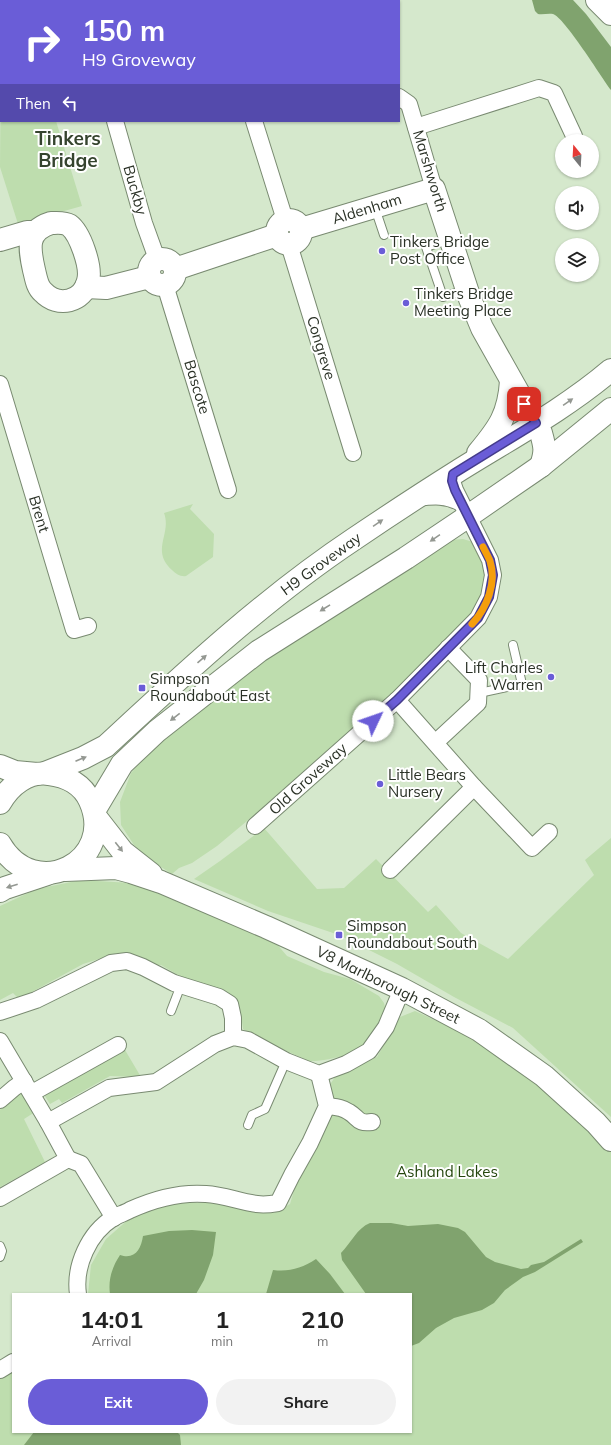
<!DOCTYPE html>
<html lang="en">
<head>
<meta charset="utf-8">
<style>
	:root { --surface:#fff; --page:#f2f2f2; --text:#222; --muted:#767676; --accent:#6a5dd7 }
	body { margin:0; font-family:Mulish,sans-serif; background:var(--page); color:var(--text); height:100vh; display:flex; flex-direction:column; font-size:15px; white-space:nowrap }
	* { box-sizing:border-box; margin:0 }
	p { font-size:13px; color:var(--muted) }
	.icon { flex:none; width:22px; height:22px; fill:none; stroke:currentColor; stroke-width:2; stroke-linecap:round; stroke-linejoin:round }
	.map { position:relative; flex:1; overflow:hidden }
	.panel { position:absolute; left:12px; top:1293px; width:400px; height:140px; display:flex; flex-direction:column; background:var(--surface); border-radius:0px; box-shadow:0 1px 3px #0004 }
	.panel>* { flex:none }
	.top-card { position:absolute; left:0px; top:0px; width:400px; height:122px; box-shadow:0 1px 3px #0004; background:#6a5dd7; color:#fff; overflow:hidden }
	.needle { width:26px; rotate:342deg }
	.buttons { position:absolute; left:555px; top:134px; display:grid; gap:8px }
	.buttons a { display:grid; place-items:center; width:44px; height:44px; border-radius:50%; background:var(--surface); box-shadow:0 1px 3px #0004; font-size:20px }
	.pin { position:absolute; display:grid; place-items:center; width:34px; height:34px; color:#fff; margin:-17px; border-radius:8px; box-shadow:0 2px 6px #0006 }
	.me { position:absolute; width:44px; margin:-22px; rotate:48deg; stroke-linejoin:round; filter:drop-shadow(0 0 3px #0008) }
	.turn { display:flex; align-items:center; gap:14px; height:84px; padding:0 16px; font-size:18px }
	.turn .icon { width:52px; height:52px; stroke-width:2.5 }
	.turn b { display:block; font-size:28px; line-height:34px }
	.then { display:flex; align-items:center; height:38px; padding:0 16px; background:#0003; gap:8px; font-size:15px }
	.eta { display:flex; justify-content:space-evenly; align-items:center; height:68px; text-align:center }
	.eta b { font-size:24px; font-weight:700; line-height:28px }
	.primary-button { display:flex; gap:8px; margin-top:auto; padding:8px 16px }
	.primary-button a { flex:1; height:46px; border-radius:24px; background:var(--accent); color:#fff; font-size:16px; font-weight:700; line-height:46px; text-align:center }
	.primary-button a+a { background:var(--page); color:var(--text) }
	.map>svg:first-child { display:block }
	.green { fill:#beddae }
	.water { fill:#80a36e }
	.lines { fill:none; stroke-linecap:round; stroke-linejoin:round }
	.lane-casing { stroke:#798a71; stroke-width:10 }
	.street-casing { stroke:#798a71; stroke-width:18 }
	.secondary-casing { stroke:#798a71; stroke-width:24 }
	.lane { stroke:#fff; stroke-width:8 }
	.street { stroke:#fff; stroke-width:16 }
	.secondary { stroke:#fff; stroke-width:22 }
	.oneway { fill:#949892 }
	.route-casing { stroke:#453c8c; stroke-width:10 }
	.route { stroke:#6a5dd7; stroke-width:7 }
	.slow { stroke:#f59e0b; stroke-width:7 }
	.poi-dot { fill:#6a5dd7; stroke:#fff; stroke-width:1.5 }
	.labels { text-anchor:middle; stroke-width:4; stroke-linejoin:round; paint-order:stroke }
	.street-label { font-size:15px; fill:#2a3126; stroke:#fff }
	.poi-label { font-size:15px; fill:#2a3126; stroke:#fff; text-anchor:start }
	.park-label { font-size:15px; fill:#24460d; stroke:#fff }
	.district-label { font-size:19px; font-weight:bold; fill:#35442e; stroke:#fff }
</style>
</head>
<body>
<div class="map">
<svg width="611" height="1445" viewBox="0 0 611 1445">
	<rect width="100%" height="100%" fill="#d5e8cc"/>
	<g class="green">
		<path d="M38 0H271L37 1Z"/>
		<path d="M1 49V121H56L82 206 18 224 0 167Z"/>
		<path d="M193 504 190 509 214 534 213 557 186 576C181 577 176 574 172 570 150 550 172 534 164 513Z"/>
		<path d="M463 539 473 542 487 568 481 597 470 616 404 682 253 816 217 846 192 863 179 868 172 874 150 860 134 845 121 825 120 802 131 773 153 748 257 664 449 540Z"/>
		<path d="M264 828 317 889 344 888 376 859 428 912 436 905 461 933 508 959 594 875 585 860 611 838V1117L513 1028 454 997 397 964 339 935 268 911 194 879 220 861Z"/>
		<path d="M81 880 131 883 155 888 270 936 287 956 324 972 350 979 379 996 384 1003 386 1012C382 1019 374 1039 369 1043 357 1054 324 1062 309 1061L253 1036 243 1029 241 1015 236 1003 186 983 180 976 161 965 152 967 133 956 118 953 83 964 19 999 13 993 0 1000V906L37 889Z"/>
		<path d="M415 1011 485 1043 542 1084 611 1148V1445H0V1379L13 1372V1432H411V1294H88L91 1265 106 1239 130 1218 169 1203H210L274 1213 290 1204 298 1177 314 1153 332 1114 331 1083 337 1074 377 1057 400 1017Z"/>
		<path d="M122 1045 141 1077 110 1076 62 1103 59 1099 50 1104 41 1090Z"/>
		<path d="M22 1093 35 1112 24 1119 45 1162 0 1187V1110L5 1102Z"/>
	</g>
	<g class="water">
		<path d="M532 0H573L586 14 611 47V90C602 78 564 17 553 14 548 13 543 15 538 14L535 11Z"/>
		<path d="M370 1223H391L408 1226 438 1224 458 1228 465 1232 486 1257 495 1262 521 1269 528 1268 531 1265 544 1262 581 1239 583 1242 535 1272 523 1277 505 1290 494 1303 482 1310 454 1318 436 1328 419 1343 411 1346V1294H366L342 1260 341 1253C351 1243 357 1228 370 1223Z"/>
		<path d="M192 1230 216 1232 213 1255 204 1280 196 1294H110C108 1280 112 1267 120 1255 135 1260 141 1249 143 1236L169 1231Z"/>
		<path d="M316 1259 330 1274 345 1294H266L273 1270C290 1272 302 1268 316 1259Z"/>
		<path d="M34 1432H177L180 1435 181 1445H24Z"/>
	</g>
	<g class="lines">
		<g class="lane-casing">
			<g id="lane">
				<path d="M375 208 384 235"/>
				<path d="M450 239 426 247 443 297 465 290"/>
				<path d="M479 693 522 684 513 645"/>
				<path d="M171 1011 181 985"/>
				<path d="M248 1125 252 1115 265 1109 286 1061"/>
				<path d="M0 1246 2 1251 0 1257"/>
			</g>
		</g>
		<g class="street-casing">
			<g id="street">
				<path d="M289 0 291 1"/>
				<path d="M399 97 409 104 434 189"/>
				<path d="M115 121 144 223 157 259"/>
				<path d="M254 121 285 220"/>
				<path d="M416 127 539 88 554 93 574 136"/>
				<path d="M293 243 291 251 353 453"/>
				<path d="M165 285 228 490"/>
				<path d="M0 384 74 630 88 626"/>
				<path d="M418 498C434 496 446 495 461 503"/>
				<path d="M397 700 474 787 532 848 549 832"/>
				<path d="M436 742 478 703 479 680 448 648"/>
				<path d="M255 826 397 700 478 618 489 597 493 575 490 560 455 490 452 481 453 474"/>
				<path d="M390 870 474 787"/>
				<path d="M0 1012 36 1000 111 963 127 961 143 967 174 983 219 997 230 1004 233 1018V1037"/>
				<path d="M0 1041 48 1122"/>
				<path d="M32 1093 118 1045"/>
				<path d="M0 1100 14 1088 24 1081"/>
				<path d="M327 1106C335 1107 342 1107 349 1112 359 1118 357 1124 372 1122"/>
				<path d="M68 1159 81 1164 114 1218"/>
				<path d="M0 1198 68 1159 48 1122 109 1088 156 1082 215 1044 233 1037 248 1040 286 1061 319 1074 346 1064 369 1051 386 1027 402 989"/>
				<path d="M78 1294C74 1266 89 1233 113 1218 118 1215 125 1213 130 1210 154 1199 180 1192 206 1194 224 1195 240 1202 257 1204 264 1205 272 1204 278 1203L292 1175 310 1143 327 1106 319 1074"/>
				<path d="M0 1370 13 1362"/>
			</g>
		</g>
		<g class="secondary-casing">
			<g id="secondary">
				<path d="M597 0 611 14"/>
				<circle cx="289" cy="232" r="12"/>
				<path d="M51 223C56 223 64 222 69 225 80 233 92 267 88 281 83 302 58 308 43 292 37 287 36 278 34 270 29 248 26 231 51 223Z"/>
				<path d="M301 229 434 189 470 299 482 328 541 433C545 447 546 451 541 466"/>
				<path d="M0 240 27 232H35"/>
				<circle cx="162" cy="272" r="13"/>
				<path d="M175 269 277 235"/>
				<path d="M86 287 106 288 149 277"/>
				<path d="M478 453C499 428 509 414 511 381"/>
				<path d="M0 766 15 772 37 774"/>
				<path d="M45 773 83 758 106 746C185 673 264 599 354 539 388 516 423 493 458 471 509 439 564 410 611 370"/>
				<path d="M0 803C10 785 28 771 49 774 67 776 83 785 90 801 117 861 35 904 0 844"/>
				<path d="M94 811 122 764 157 731 259 651 406 558 467 517 541 466 611 409"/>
				<path d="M95 816 123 852 151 874"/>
				<path d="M65 870 116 868 131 872 161 882 266 927 402 989 479 1030 544 1076 596 1123 611 1140"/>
				<path d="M0 891 5 888 47 874"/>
			</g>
		</g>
		<use href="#lane" class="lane"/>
		<use href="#street" class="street"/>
		<use href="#secondary" class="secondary"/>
	</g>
	<defs><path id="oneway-solid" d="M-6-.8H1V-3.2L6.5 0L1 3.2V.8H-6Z"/></defs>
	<g class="oneway">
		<use href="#oneway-solid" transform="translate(568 402) rotate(-35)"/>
		<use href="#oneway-solid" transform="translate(378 523) rotate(-34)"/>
		<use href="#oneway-solid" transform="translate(435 538) rotate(146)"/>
		<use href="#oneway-solid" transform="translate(325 608) rotate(148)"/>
		<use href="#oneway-solid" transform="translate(202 659) rotate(-41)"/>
		<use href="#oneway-solid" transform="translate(175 717) rotate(142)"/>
		<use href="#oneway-solid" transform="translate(81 759) rotate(-23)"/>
		<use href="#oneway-solid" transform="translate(119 847) rotate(52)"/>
		<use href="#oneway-solid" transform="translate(12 886) rotate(162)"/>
	</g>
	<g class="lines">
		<g class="route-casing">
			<path id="route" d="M373 721 397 700 478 618 489 597 493 575 490 560 455 490 452 481 453 474 536 423 524 404"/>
		</g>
		<use href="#route" class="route"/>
		<path class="slow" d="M472 624C487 608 497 582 490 561 488 556 485 551 483 547"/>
	</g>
	<g class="poi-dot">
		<circle cx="382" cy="251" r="4"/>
		<circle cx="406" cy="303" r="4"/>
		<circle cx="551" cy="677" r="4"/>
		<rect x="138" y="684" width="8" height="8" rx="2"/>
		<circle cx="380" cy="784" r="4"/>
		<rect x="335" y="931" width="8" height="8" rx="2"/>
	</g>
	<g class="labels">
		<g class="street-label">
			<text transform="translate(430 171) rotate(73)" y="5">Marshworth</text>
			<text transform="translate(135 190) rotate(74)" y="5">Buckby</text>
			<text transform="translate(367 209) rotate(-17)" y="5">Aldenham</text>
			<text transform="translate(321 348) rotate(73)" y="5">Congreve</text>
			<text transform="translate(197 387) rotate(73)" y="5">Bascote</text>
			<text transform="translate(39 514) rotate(73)" y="5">Brent</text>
			<text transform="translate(321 564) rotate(-36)" y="5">H9 Groveway</text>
			<text transform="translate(308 779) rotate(-42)" y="5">Old Groveway</text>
			<text transform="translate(388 985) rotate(26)" y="5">V8 Marlborough Street</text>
		</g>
		<g class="poi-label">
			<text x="390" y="247">Tinkers Bridge<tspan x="390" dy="17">Post Office</tspan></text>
			<text x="414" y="299">Tinkers Bridge<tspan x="414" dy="17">Meeting Place</tspan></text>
			<text x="543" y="673" text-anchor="end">Lift Charles<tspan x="543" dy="17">Warren</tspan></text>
			<text x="150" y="684">Simpson<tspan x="150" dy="17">Roundabout East</tspan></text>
			<text x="388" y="780">Little Bears<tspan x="388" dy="17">Nursery</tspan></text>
			<text x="347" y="931">Simpson<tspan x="347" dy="17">Roundabout South</tspan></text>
		</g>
		<g class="park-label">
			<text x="447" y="1177">Ashland Lakes</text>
		</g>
		<g class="district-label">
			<text x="68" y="145">Tinkers<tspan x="68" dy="22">Bridge</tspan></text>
		</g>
	</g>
</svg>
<div class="buttons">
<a><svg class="needle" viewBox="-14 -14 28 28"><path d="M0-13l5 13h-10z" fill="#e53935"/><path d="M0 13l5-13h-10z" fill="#767676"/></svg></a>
<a><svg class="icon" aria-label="sound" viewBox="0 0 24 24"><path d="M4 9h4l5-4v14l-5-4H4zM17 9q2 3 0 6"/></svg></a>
<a><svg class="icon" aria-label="layers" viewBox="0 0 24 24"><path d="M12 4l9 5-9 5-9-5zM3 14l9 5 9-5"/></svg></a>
</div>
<div class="pin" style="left:524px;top:404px;background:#d93025"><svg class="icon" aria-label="arrive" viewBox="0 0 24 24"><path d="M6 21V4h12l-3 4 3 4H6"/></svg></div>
<svg class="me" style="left:373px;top:721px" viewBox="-20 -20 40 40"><circle r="19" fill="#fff"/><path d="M0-13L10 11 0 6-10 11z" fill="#6a5dd7"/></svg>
<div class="top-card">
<div class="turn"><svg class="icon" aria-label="right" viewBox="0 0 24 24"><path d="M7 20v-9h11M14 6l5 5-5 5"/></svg><div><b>150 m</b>H9 Groveway</div></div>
<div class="then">Then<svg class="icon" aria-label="left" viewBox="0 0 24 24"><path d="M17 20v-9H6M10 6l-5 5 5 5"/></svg></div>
</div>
<section class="panel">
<div class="eta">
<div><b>14:01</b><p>Arrival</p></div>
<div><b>1</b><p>min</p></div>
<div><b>210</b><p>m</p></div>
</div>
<div class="primary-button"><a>Exit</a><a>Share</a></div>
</section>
</div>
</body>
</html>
